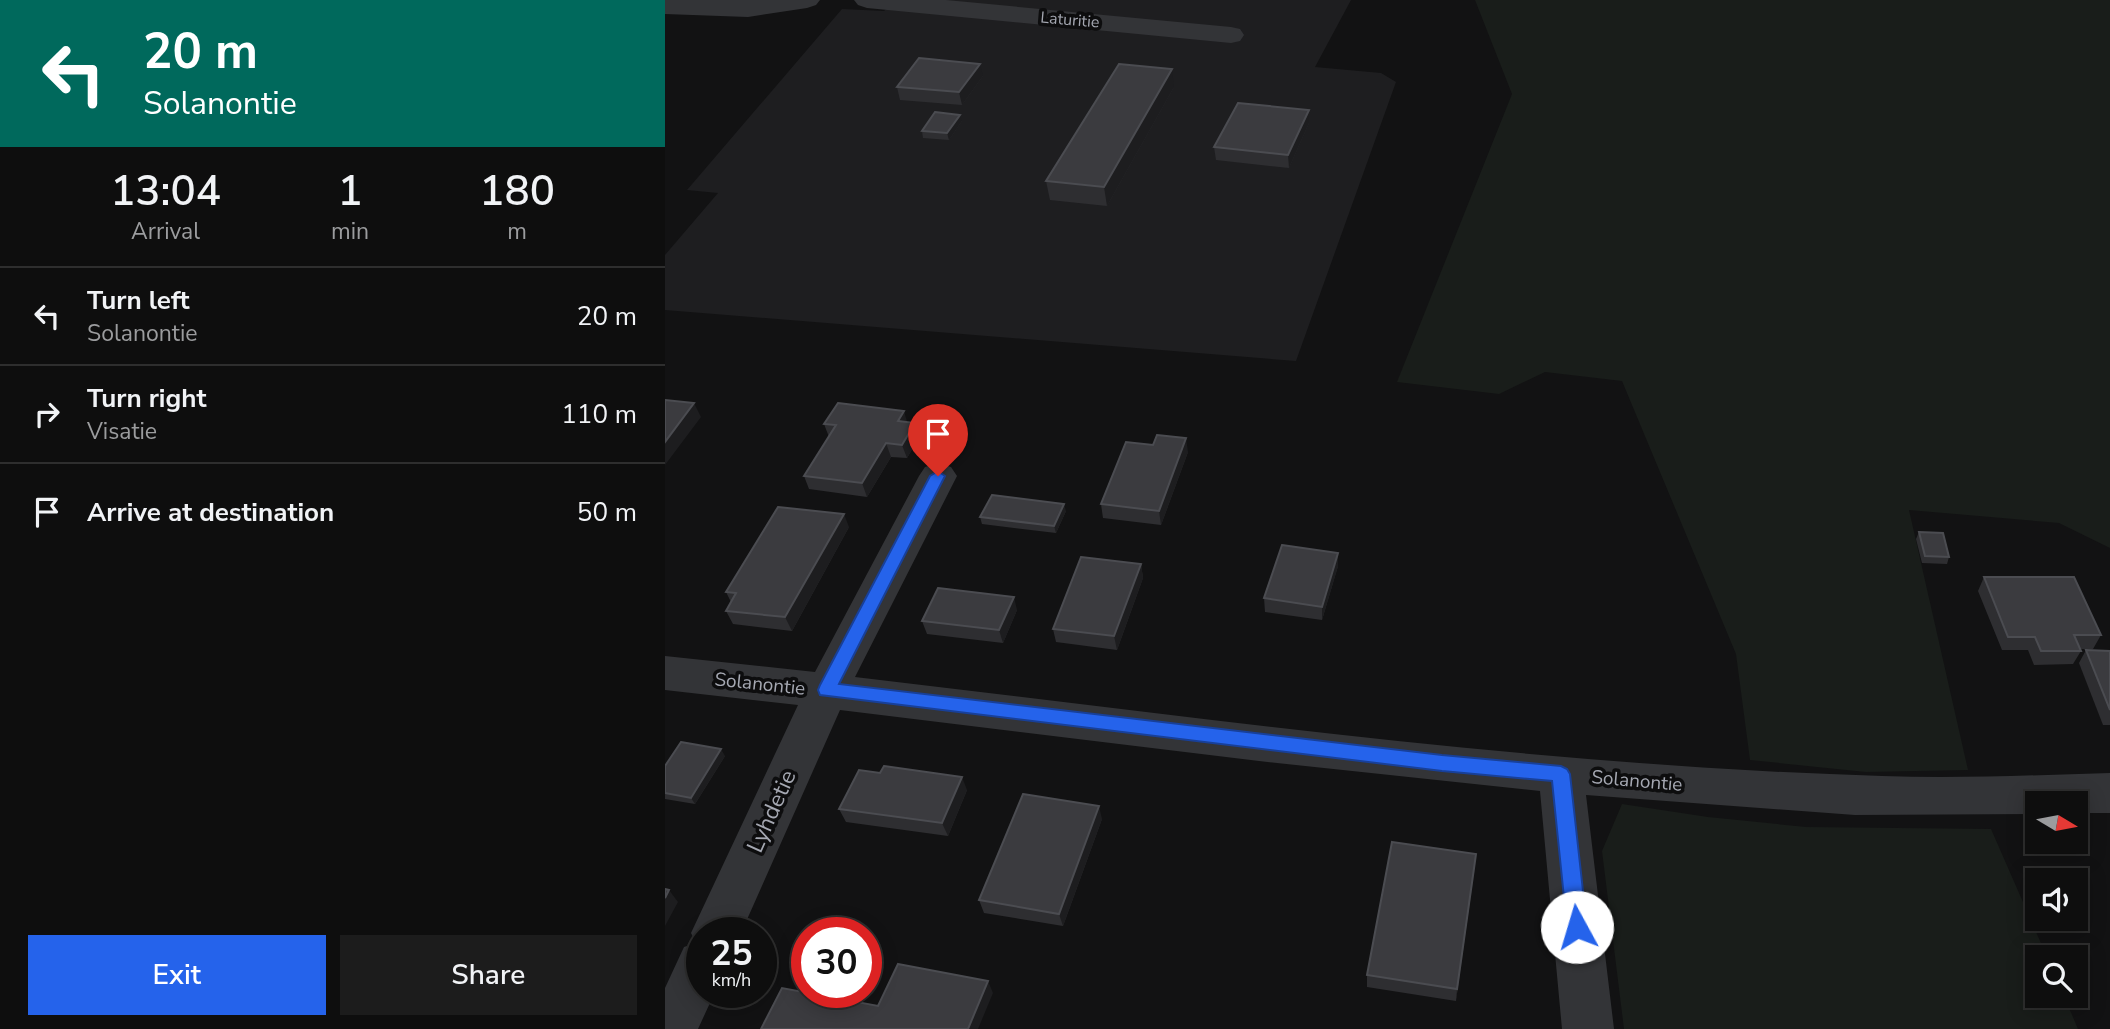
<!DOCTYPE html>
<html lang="en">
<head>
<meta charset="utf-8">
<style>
	:root { --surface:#0e0e0e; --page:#1c1c1c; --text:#f1f3f6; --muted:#9b9c9e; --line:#2e2e2e; --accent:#2563eb }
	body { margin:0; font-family:"Nunito Sans",sans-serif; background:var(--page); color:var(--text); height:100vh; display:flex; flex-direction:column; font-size:26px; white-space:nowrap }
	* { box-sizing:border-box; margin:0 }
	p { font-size:23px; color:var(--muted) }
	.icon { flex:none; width:38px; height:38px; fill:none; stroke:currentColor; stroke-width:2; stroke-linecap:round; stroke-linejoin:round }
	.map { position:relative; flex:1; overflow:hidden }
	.panel { display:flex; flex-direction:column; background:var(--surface); width:665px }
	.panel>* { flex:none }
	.hud { background:#00695c; color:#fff; overflow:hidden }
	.needle { width:46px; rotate:100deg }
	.tools { position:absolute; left:1360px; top:791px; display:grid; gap:14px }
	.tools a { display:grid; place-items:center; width:63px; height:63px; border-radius:0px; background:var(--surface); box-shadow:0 4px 18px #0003,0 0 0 2px var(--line); font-size:35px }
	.speed { position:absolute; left:21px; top:917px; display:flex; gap:14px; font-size:35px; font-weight:700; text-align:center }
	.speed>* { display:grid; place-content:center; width:91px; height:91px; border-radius:50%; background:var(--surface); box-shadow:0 4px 18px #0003,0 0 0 2px var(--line); line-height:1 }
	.speed small { font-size:18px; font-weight:400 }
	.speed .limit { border:10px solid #d22; background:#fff; color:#111 }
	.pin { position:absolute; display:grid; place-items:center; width:60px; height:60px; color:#fff; margin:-72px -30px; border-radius:50% 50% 50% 0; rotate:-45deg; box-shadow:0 0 7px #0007 }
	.pin .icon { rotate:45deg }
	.me { position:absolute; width:77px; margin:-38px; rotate:354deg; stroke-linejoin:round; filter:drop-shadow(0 0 5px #0008) }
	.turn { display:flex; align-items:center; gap:24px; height:147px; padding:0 28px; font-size:32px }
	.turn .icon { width:91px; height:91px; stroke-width:2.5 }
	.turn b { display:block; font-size:49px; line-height:60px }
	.eta { display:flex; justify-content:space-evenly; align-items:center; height:119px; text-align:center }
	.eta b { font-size:42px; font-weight:600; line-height:49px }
	.button { display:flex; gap:14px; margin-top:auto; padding:14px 28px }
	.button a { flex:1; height:80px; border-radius:0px; background:var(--accent); color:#fff; font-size:28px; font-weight:600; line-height:80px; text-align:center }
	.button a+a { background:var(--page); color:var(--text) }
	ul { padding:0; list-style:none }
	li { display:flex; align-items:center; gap:21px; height:98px; padding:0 28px; border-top:2px solid var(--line) }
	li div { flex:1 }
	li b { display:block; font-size:26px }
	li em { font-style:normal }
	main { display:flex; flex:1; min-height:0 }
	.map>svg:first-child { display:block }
	.built { fill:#1e1e20 }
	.green { fill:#191d1a }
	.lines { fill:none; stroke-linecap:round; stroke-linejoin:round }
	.minor { fill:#333437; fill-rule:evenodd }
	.wall { fill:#2e2e31 }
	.shaded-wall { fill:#1d1d1f }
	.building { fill:#3b3b3f; stroke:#4b4c51; stroke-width:2 }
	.route { fill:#2563eb; stroke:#184099; stroke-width:2 }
	.labels { text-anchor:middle; stroke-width:7; stroke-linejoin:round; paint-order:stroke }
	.far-street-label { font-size:16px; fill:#a5a8b2; stroke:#0d0d0e }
	.street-label { font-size:19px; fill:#a5a8b2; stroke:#0d0d0e }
	.near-street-label { font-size:23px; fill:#a5a8b2; stroke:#0d0d0e }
</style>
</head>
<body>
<main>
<section class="panel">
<div class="hud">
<div class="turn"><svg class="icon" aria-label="left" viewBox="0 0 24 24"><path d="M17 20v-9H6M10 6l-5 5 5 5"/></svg><div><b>20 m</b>Solanontie</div></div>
</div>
<div class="eta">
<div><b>13:04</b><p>Arrival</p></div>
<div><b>1</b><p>min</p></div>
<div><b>180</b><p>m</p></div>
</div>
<ul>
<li><svg class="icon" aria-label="left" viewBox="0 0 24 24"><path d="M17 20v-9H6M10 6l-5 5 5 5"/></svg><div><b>Turn left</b><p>Solanontie</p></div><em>20 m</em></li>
<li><svg class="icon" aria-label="right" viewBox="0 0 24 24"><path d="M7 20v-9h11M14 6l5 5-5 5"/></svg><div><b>Turn right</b><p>Visatie</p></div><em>110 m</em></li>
<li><svg class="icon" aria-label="arrive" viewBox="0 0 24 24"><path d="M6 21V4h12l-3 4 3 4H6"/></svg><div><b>Arrive at destination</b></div><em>50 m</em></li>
</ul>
<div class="button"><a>Exit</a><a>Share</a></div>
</section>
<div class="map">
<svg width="1445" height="1029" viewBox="0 0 1445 1029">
	<rect width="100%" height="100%" fill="#121213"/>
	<path class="built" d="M230 0H686L650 67 716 73 731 82 631 361 0 310V255L53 193 22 190 177 9 219 11Z"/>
	<g class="green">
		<path d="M810 0H1445V548L1394 523 1244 510 1303 770 1201 772 1085 760 1071 654 957 381 880 372 834 394 732 382 847 94Z"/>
		<path d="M957 804 1043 817 1141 827 1326 829 1382 957H1372V996H1399L1413 1029H959L937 851Z"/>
	</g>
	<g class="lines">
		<g class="minor">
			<path d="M0 0H155L151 5 142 8 83 17 0 14Z"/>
			<path d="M189 0H281L566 27 575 29 579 35 575 41 566 43 202 8 193 5Z"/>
			<path d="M273 463 286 467 292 476 190 677C531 717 874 766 1217 776 1293 779 1369 775 1445 773V813H1410V803H1372V814L1190 815 921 795 949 1029H897L875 791 594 761 175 710 76 933H37V992H50L33 1029H0V988L19 947 31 943 26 933 133 705 0 690V656L150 672 254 476 260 467Z"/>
		</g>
	</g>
	<g class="wall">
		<path d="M318 76 297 105 235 100 232 87Z"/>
		<path d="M509 87 442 206 385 200 381 181Z"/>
		<path d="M644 110V123L624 168 551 160 549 147Z"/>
		<path d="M297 121 284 140 258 138 257 131Z"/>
		<path d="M242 422 250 423 255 436 242 458 226 457 202 497 144 489 139 476 164 437 159 424Z"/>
		<path d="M523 452 496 525 438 518 436 504Z"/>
		<path d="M401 511 391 533 317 524 315 517Z"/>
		<path d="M184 527 127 631 68 624 61 611 66 602 61 592Z"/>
		<path d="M1254 532 1284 557 1282 564 1257 563 1251 539Z"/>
		<path d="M476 564 478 578 452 650 391 642 388 629Z"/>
		<path d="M673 566 657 620 600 612 599 598Z"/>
		<path d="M1319 577 1436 635 1428 649H1415L1416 651 1408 664 1369 665 1363 650H1337L1313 591Z"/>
		<path d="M352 610 338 643 262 634 257 621Z"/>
		<path d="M1421 650 1445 651V725H1438L1414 663Z"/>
		<path d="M60 756 30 804 0 799V766Z"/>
		<path d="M215 773 302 790 283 836 181 822 174 809Z"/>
		<path d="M437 819 398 926 319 913 314 900Z"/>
		<path d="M811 854 791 1001 702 987V975Z"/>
	</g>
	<g class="shaded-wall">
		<path d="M315 64 318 76 297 105 294 92Z"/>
		<path d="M507 69 509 87 442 206 439 187Z"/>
		<path d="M644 110V123L624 168 623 155Z"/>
		<path d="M295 115 297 121 284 140 282 133Z"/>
		<path d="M29 403 36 417 0 465V442Z"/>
		<path d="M239 411 243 425 233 421Z"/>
		<path d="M250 423 255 436 242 458 237 445Z"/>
		<path d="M521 438 523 452 496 525 494 511Z"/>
		<path d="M221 443 226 457 202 497 197 483Z"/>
		<path d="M399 504 401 511 391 533 389 526Z"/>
		<path d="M179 514 184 527 127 631 120 617Z"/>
		<path d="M673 553V566L657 620V607Z"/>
		<path d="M476 564 478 578 452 650 449 636Z"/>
		<path d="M349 597 352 610 338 643 334 630Z"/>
		<path d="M56 749 60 756 30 804 26 798Z"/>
		<path d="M297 777 302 790 283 836 277 823Z"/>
		<path d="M434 806 437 819 398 926 394 914Z"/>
		<path d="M811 854 810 867 791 1001 792 989Z"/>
		<path d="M4 890 13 902 0 926V898Z"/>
		<path d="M323 981 328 993 313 1029H303Z"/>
	</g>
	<g class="building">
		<path d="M254 58 315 64 294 92 232 87Z"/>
		<path d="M454 64 507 69 439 187 381 181Z"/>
		<path d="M573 103 644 110 623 155 549 147Z"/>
		<path d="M270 112 295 115 282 133 257 131Z"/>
		<path d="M0 400 29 403 0 442Z"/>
		<path d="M173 403 239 411 233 421 250 423 237 445 221 443 197 483 139 476 171 425 159 424Z"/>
		<path d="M492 435 521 438 494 511 436 504 461 442 488 445Z"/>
		<path d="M327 495 399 504 389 526 315 517Z"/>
		<path d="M113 507 179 514 120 617 61 611 71 593 61 592Z"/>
		<path d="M1254 532 1278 533 1284 557 1260 556Z"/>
		<path d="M617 545 673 553 657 607 599 598Z"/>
		<path d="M416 557 476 564 449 636 388 629Z"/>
		<path d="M1319 577H1409L1436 635H1409L1416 651H1376L1370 637H1343Z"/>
		<path d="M273 588 349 597 334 630 257 621Z"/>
		<path d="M1421 650 1445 651V710Z"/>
		<path d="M16 742 56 749 26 798 0 793V766Z"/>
		<path d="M219 766 297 777 277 823 174 809 194 770 215 773Z"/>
		<path d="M358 794 434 806 394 914 314 900Z"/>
		<path d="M727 842 811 854 792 989 702 975Z"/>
		<path d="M0 889 4 890 0 898Z"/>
		<path d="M233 964 323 981 303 1029H96L117 988 213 1006Z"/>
	</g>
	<path class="route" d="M273 471 280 476 174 684 777 755 896 766 902 769 905 774 922 927 919 934 912 936 905 934 902 927 887 781 777 771 155 695 153 690 155 685 265 476Z"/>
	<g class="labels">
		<g class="far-street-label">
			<text transform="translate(405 19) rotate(5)" y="6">Laturitie</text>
		</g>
		<g class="street-label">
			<text transform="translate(95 683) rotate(6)" y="7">Solanontie</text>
			<text transform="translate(972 780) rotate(5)" y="7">Solanontie</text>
		</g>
		<g class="near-street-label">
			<text transform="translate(106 811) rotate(-66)" y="8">Lyhdetie</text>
		</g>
	</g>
</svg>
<div class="tools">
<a><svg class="needle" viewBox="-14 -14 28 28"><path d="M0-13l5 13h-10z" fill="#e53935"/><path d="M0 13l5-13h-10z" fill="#9b9c9e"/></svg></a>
<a><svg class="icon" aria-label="sound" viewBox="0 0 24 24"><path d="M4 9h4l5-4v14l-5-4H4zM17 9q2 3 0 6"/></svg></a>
<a><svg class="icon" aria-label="search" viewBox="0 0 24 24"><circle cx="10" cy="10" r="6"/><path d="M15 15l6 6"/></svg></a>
</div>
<div class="speed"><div>25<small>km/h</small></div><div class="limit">30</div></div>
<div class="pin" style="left:273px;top:476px;background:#d93025"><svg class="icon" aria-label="arrive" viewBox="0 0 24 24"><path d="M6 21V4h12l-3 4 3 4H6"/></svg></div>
<svg class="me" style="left:912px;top:927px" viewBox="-20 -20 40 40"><circle r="19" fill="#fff"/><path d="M0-13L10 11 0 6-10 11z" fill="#2563eb"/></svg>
</div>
</main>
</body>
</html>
